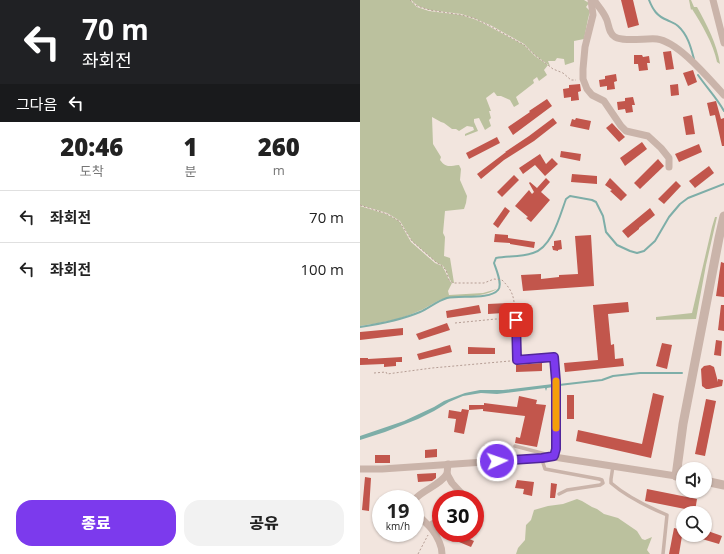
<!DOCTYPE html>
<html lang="ko">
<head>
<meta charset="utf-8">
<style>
	:root { --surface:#fff; --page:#f2f2f2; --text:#222; --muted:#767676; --line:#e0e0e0; --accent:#7c3aed }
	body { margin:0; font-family:"Open Sans","Noto Sans KR",sans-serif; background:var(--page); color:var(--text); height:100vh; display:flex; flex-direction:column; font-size:15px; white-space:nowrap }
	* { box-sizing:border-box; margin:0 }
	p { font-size:13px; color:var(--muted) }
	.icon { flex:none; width:22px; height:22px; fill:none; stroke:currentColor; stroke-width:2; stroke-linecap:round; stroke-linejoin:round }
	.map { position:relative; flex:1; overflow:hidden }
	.details { display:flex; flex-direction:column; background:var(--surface); width:360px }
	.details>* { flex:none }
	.top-card { background:#202124; color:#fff; overflow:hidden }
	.tools { position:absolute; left:316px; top:462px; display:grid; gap:8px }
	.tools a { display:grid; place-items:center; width:36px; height:36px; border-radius:50%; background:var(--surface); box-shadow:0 1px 3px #0004; font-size:20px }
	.speed { position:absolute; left:12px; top:490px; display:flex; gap:8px; font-size:20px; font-weight:700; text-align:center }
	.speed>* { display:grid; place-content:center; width:52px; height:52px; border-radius:50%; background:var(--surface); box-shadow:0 1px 3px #0004; line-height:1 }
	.speed small { font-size:10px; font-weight:400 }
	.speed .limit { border:6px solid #d22; background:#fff; color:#111 }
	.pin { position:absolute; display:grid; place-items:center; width:34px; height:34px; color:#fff; margin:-17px; border-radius:8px; box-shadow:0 2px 6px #0006 }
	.me { position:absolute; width:44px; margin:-22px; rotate:87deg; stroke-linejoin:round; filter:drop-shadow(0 0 3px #0008) }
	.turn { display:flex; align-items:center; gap:14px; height:84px; padding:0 16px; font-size:18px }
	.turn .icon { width:52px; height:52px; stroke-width:2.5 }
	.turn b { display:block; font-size:28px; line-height:34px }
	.then { display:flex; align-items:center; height:38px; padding:0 16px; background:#0003; gap:8px; font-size:15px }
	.eta { display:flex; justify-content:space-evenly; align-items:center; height:68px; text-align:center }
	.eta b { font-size:24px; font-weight:800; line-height:28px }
	.cta { display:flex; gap:8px; margin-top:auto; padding:8px 16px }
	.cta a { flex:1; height:46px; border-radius:16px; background:var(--accent); color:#fff; font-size:16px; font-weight:800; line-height:46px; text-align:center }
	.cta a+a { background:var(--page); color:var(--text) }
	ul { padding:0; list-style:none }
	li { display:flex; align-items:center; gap:12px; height:52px; padding:0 16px; border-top:1px solid var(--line) }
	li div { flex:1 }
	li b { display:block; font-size:15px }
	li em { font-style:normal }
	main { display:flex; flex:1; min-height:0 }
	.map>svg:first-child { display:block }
	.green { fill:#bbc19e }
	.water { fill:#7eaea8 }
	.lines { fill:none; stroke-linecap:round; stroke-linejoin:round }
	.stream { stroke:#7eaea8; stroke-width:2 }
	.building { fill:#c2564c }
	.path { stroke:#b59d94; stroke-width:1; stroke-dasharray:2 2; stroke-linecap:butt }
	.service { stroke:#cab4aa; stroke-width:3.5 }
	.minor { stroke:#cab4aa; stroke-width:7 }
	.tertiary { stroke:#cab4aa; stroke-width:9 }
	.route-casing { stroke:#51269a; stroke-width:10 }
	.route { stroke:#7c3aed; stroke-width:7 }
	.slow { stroke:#f59e0b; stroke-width:7 }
</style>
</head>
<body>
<main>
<section class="details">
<div class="top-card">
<div class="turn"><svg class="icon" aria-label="left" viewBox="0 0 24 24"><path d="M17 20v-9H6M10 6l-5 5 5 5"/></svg><div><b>70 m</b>좌회전</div></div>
<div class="then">그다음<svg class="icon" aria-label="left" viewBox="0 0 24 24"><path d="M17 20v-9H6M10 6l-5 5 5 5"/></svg></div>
</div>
<div class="eta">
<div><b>20:46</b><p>도착</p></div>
<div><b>1</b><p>분</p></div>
<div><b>260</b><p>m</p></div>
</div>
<ul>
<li><svg class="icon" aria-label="left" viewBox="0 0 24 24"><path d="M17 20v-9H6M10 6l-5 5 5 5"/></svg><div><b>좌회전</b></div><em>70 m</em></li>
<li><svg class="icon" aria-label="left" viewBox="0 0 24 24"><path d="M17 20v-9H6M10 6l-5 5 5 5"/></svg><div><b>좌회전</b></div><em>100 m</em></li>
</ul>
<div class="cta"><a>종료</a><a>공유</a></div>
</section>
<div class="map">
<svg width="364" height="554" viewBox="0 0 364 554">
	<rect width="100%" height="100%" fill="#f2e5de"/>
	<g class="green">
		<path d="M0 0H50L57 7 69 11 101 15 114 19 121 22 164 45 175 56 188 65 184 70 187 75 179 81 177 77 173 80 174 83 156 97 159 104 154 107 150 100 141 96H137L134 92 126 98 131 111H129L131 118 129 120 131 126 125 130 119 118 114 119V122L118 131 105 136V134L114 130 113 127 107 126 99 131 96 129H92L84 123 81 122 72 117 73 144 81 157 80 160C86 168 89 166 99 165L101 169 100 180 107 196 106 203 104 209 85 211 83 233 85 237 84 256 90 258 94 283H93L90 280 86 270 83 266 76 262 52 241 40 221 27 213 0 205Z"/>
		<path d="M51 0H224L229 3 226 7 230 11 228 19 224 39 214 41V62L205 65 204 59 197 58 195 61H188L190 66 175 55 164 44 132 26 114 18 101 14 70 10 58 6Z"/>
		<path d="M329 0H331L334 7H337C347 25 357 44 360 64L357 62C353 43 342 25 332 9L331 10Z"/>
		<path d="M0 206 26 214 39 221 51 242 75 263 82 266 85 271 89 280 92 283 88 291 89 295 123 293 137 289C126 296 112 296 99 297 95 297 90 297 87 298 76 300 69 307 59 311 40 320 20 323 0 326Z"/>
		<path d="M355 217H357L346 265 336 319 296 320V317L332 313 352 227Z"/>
		<path d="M217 499 222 501 232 507 237 509 244 514 258 518 277 531 282 539 285 540 292 537 287 550 290 554H156L158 548 165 540 166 525 171 520 174 510 188 506 203 504Z"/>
	</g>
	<path class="water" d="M193 384V387L187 388 186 391 185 388 137 394 121 393 103 396 89 402 74 411 58 419 25 432 0 440V436L44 421 74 407 84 401 105 393 120 390H143Z"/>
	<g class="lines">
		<g class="stream">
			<path d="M289 0C293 10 297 16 307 20 311 22 315 23 318 26 328 35 331 48 334 59"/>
			<path d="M338 75C347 88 357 98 364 111"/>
			<path d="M0 327C20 324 41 320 60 312 69 308 77 301 87 298 99 295 130 300 138 290 143 285 136 269 134 263L136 258C149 256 161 257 173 253 192 248 200 215 206 199L210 196 232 200 236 202 243 216 246 232 257 245 270 251 277 253 284 251 295 241 309 217 320 204 328 198 364 184"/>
			<path d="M199 385 242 380 253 376 280 373H322"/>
		</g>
	</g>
	<g class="building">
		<path d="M261 0H273L279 25 268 28Z"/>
		<path d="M311 51 314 69 306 70 303 52Z"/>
		<path d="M274 55H282L283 57 289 56 290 63H287L288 70 279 71 278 64H274Z"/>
		<path d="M333 70 337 82 328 86 323 73Z"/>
		<path d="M256 74 257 81 254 82 255 89 247 90V86L240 87 239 80 245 79V76Z"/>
		<path d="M220 84 221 91 218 92 219 100 211 101V97L204 98 203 89 209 88V85Z"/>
		<path d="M318 84 319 95 311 96 310 85Z"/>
		<path d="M273 97 275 105H272L273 112 266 113 265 109 258 110 257 102 265 101V98Z"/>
		<path d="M187 99 192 106 153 135 148 127 170 112 169 111Z"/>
		<path d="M356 101 361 119 364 118V146H362L355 115 350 116 347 103Z"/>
		<path d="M332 115 335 134 326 135 323 117Z"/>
		<path d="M193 118 197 123 174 141 144 160 121 179 117 174 146 152H145L169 136Z"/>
		<path d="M216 118 231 121 229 130 210 126 212 119 215 120Z"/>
		<path d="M252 123 265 137 259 142 246 128Z"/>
		<path d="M137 137 140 143 109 159 106 153Z"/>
		<path d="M282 142 287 149 265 166 260 158Z"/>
		<path d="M339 144 342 152 319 162 315 154Z"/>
		<path d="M201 151 221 154 220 161 200 157Z"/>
		<path d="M180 154 186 164 192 158 198 164 185 176 175 165 163 174 159 168Z"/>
		<path d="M298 159 304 166 280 189 274 183Z"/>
		<path d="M349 166 354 173 335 188 329 181Z"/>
		<path d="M212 174 237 176V184L211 182Z"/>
		<path d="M154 175 159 180 142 197 137 192Z"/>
		<path d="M186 178 190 182 181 192 190 200 171 222 166 218 168 217 155 206 169 190 172 194 174 192 169 183 170 182 177 188Z"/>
		<path d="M250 178 267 195 261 201 250 191 252 190 245 185Z"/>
		<path d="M316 181 321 186 304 204 298 199Z"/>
		<path d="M145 207 150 211 138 228 133 224Z"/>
		<path d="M290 208 295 215 279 228V229L268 238 262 231Z"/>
		<path d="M135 234 148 235V238L175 242 174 248 150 244V243L134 242Z"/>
		<path d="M231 235 234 286 163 291 161 275 181 274V279L199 277V275L218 274 215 236Z"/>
		<path d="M201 240 202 249 198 250V251L193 250 192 246H194V241Z"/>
		<path d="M361 262 364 263V297L356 296Z"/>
		<path d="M268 302 269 312 248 314 251 345 254 344 255 359 263 358 264 366 205 372 204 363 238 360 233 305Z"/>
		<path d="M148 303V307L143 308V313L128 314V304Z"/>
		<path d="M119 305 121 313 87 318 86 311Z"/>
		<path d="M361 305H364V331L358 330Z"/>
		<path d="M87 323 90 330 59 340 56 334Z"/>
		<path d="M43 328V335L0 340V332Z"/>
		<path d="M356 340 362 341 361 356 354 355Z"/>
		<path d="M302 343 312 345 307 369 296 366Z"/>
		<path d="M90 345 92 352 59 360 57 354Z"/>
		<path d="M108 347 135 348V354H108Z"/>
		<path d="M42 357V362H36V366L24 367V364L0 365V358H8V359Z"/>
		<path d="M182 363V371L156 372V365Z"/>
		<path d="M350 365 354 367 358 382V379L363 380 362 386 349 389H346L342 386 341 369 344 366Z"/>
		<path d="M293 393 304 396 291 458 216 441 218 430 282 444Z"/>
		<rect x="207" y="395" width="7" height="24"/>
		<path d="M159 396 177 400 176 404 186 405 177 447 155 443 156 437 160 438 165 416 123 411V409L109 410V405H124V403L157 407Z"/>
		<path d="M346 399 356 401 345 456 335 454Z"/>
		<path d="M102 409 109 410 104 434 94 432 96 419 88 418 89 410 101 412Z"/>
		<path d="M124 445 141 447 140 454 123 452Z"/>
		<path d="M77 449V457L65 458V450Z"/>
		<rect x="15" y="455" width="15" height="8"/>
		<path d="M76 473V478L72 481 58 482 57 474Z"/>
		<path d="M5 477 11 478 9 511 2 510Z"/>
		<path d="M157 480 174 482 172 496 163 494 164 489 155 488Z"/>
		<path d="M191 483 197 484 195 498H190Z"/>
		<path d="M287 489 337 499 335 511 285 501Z"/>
		<path d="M314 528 323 530 319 554H309Z"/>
		<path d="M345 530 362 536 359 544 342 539 343 535H345Z"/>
		<path d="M89 533H96L114 541 111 547 87 537Z"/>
	</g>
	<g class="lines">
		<g class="path">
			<path d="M50 0 57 6 70 10 101 15 114 18 132 27 164 45 175 55 193 69 203 73 211 80H216"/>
			<path d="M0 205 27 214 39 221 52 241 76 262 82 266 86 270 89 280 93 283H124L134 279 142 280C154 292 154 298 155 314"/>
			<path d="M95 323 136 319H150"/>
			<path d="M14 373 26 372 27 374 72 368 150 361"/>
			<path d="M58 554 68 535"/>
		</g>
		<g class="service">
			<path d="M155 446 189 455"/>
			<path d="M182 458 183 463 185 469 239 479 242 480 243 483 240 485 207 490 199 494"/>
			<path d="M253 466 251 479V483C267 497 288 507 307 515L303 554"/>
		</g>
		<g class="minor">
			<path d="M231 0 233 15 225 47 223 69V79L227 89 232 95 244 101 261 126 266 131 288 136 301 148 309 158V167"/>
			<path d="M234 0C238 6 243 11 246 18 249 23 248 33 255 37 264 42 286 38 297 39 319 42 349 79 364 95"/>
			<path d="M353 0 364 43"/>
			<path d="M156 320 157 360 194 357 196 382V449L194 457"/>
			<path d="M88 464 87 474 92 483 104 496 105 499"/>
			<path d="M0 469H22L182 458 194 457 316 476"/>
			<path d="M55 499C64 489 79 486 87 474"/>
			<path d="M55 513 60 517 71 528"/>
			<path d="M81 522H77L72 524 71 528C77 536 82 544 82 554"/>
		</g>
		<g class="tertiary">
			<path d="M323 477 316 476 323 424 359 238 364 216"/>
			<path d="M345 481 364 485"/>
		</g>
	</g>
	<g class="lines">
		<g class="route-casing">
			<path id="route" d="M137 461 182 458 194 456 196 449V382L194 357 157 360 156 320"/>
		</g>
		<use href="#route" class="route"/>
		<path class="slow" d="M196 428V381"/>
	</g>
</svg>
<div class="tools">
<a><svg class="icon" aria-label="sound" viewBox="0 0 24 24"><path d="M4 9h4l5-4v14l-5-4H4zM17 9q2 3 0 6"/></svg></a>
<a><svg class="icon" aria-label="search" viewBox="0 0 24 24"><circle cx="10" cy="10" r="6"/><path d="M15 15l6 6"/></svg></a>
</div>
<div class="speed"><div>19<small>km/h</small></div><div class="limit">30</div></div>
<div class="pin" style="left:156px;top:320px;background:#d93025"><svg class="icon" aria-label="arrive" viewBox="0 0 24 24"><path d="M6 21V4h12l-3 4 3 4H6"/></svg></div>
<svg class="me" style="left:137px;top:461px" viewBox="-20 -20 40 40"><circle r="17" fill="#7c3aed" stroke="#fff" stroke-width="3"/><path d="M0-11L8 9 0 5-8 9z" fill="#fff"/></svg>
</div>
</main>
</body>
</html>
